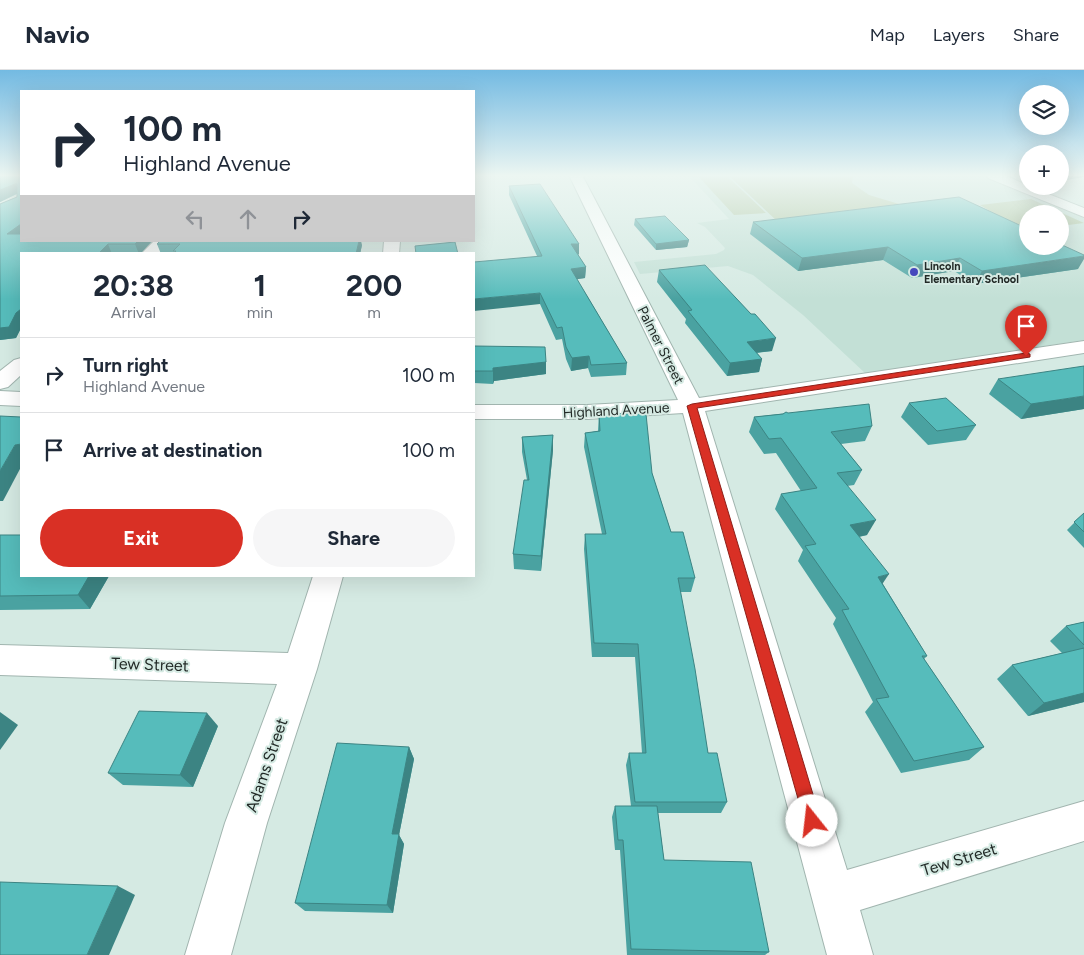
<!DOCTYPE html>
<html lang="en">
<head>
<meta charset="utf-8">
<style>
	:root { --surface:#fff; --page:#f6f6f7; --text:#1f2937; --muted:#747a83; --line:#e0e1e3; --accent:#d93025 }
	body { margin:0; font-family:Figtree,sans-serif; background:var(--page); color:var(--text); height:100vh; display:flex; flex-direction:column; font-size:19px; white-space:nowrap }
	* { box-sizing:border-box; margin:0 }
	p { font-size:16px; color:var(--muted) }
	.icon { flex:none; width:28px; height:28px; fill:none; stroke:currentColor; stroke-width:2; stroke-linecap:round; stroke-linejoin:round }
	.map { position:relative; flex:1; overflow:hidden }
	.details { position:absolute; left:20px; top:182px; width:455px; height:325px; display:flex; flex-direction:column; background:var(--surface); border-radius:0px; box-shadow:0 5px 20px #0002 }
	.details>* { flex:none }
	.top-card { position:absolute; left:20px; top:20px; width:455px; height:152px; border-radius:0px; box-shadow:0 5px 20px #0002; background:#fff; color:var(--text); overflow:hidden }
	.fabs { position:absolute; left:1019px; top:15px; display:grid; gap:10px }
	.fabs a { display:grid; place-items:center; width:50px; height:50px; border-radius:50%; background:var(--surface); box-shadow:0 5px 20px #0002; font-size:25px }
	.pin { position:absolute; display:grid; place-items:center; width:42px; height:42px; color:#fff; margin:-51px -21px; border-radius:50% 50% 50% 0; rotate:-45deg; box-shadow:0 0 5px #0007 }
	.pin .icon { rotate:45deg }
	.me { position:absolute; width:55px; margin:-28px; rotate:344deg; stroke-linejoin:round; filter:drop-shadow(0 0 4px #0008) }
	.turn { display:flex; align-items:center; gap:18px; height:105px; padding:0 20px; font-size:22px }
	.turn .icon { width:65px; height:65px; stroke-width:2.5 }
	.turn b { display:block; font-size:35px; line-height:42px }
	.lanes { display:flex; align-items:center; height:48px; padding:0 20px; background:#0003; justify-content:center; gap:25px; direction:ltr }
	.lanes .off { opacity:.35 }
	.eta { display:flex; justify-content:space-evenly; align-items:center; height:85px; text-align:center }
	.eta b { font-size:30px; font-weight:700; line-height:35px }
	.action { display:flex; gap:10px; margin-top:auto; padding:10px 20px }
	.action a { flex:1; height:58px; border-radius:30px; background:var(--accent); color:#fff; font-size:20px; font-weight:700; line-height:58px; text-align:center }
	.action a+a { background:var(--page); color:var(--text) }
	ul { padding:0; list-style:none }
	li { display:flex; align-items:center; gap:15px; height:75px; padding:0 20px; border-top:1px solid var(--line) }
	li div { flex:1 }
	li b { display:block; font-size:19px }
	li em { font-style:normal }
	header { display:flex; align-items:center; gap:30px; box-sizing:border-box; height:70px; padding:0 25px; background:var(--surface); border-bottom:1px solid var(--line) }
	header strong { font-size:24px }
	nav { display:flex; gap:28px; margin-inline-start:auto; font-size:18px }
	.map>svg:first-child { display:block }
	.built { fill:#c3e0d6; fill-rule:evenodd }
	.green { fill:#acc39d }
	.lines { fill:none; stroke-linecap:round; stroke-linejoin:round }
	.minor-casing { stroke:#a1b5af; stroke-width:2 }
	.minor { fill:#fff; fill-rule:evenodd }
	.wall { fill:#4aa2a1 }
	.shaded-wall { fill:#3c8483 }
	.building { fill:#56bcbb; stroke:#3c8483 }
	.route { fill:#d93025; stroke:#8d1f18 }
	.poi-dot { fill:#4647bc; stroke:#d5eae3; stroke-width:2 }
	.labels { text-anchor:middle; stroke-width:4; stroke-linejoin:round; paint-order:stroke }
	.far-poi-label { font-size:11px; font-weight:bold; fill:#222a27; stroke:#d5eae3; text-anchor:start }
	.street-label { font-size:14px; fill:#222a27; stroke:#d5eae3 }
	.near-street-label { font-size:16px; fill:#222a27; stroke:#d5eae3 }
</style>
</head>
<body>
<header>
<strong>Navio</strong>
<nav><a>Map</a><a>Layers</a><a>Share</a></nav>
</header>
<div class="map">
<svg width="1084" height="885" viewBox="0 0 1084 885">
	<rect width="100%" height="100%" fill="#d5eae3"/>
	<path class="built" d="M688 105H985L1084 147V270L865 303 803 245 753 205 728 196 640 204 634 192 716 184 724 180 725 178 705 157 697 153 729 149ZM1028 144H1060V176H1028Z"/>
	<g class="green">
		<path d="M697 105H726L766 143 734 145Z"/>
		<path d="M728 105H853L852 113 869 125 899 134 777 151Z"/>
		<path d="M1031 129 1084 153 1060 156V144H1028L1027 160 998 148 990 141 980 135Z"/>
	</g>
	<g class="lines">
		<g class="minor-casing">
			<g id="minor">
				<path d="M569 105H582L699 328 1084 271V283L705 341 847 800 1084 731V771L860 840 873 885H827L683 343 587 349H474V335H587L678 330Z"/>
				<path d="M987 105H1005L1028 116 1084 138V147L988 108Z"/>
				<path d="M154 171H171L159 184H141Z"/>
				<path d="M384 171H400L399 184H383Z"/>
				<path d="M21 288V305L8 317 0 319V301L14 290Z"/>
				<path d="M0 321 21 322V336L0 335Z"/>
				<path d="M313 506H343L317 599 267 753 231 885H185L225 753 277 614 0 605V575L288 583Z"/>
			</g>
		</g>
		<use href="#minor" class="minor"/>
	</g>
	<g class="wall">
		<path d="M0 105H21V171H152L140 184H21V258L16 268 0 270V134L17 127V124L0 132Z"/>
		<path d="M509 116 579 174V184L578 185 586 197 585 208 577 209 627 293 626 305 591 307 588 298 571 301 566 289 562 269 556 270 540 234 537 186 509 125Z"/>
		<path d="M635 149 689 170 687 177 656 180 634 155Z"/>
		<path d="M753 152 1078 199 975 214 954 201 912 208 883 190 798 201 750 164Z"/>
		<path d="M157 174 362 175 360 184H161Z"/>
		<path d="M659 200 772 281 757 283 762 289 759 302 727 306 685 253 686 249 657 212Z"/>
		<path d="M474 276 546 292V304L494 311 493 314 474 313Z"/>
		<path d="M998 309 1084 339 1021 349 989 324Z"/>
		<path d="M909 333 976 355 966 370 928 375 901 347Z"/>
		<path d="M599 343 652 403 671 462 695 508 691 522H680L708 683 727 732 721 743H658L664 790 769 882 765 885H627L620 780H615L612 747 615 736H631L626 695 629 683H642L635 587H592L584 479 585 464H602L584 377 585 363 598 361Z"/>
		<path d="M788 343 872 356 865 371 841 374 862 400 854 415 847 416 867 465 859 467 883 514 927 586 924 589 984 677 969 690 901 703 865 642 873 632 833 554 836 548 798 491 803 480 775 439 781 424 801 421 776 383 764 384 749 362 754 347Z"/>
		<path d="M553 365V380L541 501 514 499 513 484 527 410 522 382V367Z"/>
		<path d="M1084 443V478L1067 460Z"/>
		<path d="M0 465 109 506 90 539 0 540Z"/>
		<path d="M1084 552V632L1028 646 997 609 1012 595 1062 583 1050 571 1066 556Z"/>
		<path d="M218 656 193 717 123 715 108 703Z"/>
		<path d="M409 677 414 689 399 765 404 774 393 843 305 841 295 833Z"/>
	</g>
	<g class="shaded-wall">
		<path d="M1060 105H1084V107L1060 111Z"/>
		<path d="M15 114 20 122 0 132V120Z"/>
		<path d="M21 154V167L7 164Z"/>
		<path d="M689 170 687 177 656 180V174Z"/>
		<path d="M138 171H152L140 184H139L135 174Z"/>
		<path d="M359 171H361L362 175 360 184H356Z"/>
		<path d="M108 174 112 184H98Z"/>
		<path d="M571 174H579V184L571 185Z"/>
		<path d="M888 177 883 190 798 201 802 188Z"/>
		<path d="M1084 186V189L1078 199 975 214 982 201Z"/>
		<path d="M960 188 954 201 912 208 917 195Z"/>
		<path d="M586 197 585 208 571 210V199Z"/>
		<path d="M540 223V234L474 241V229Z"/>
		<path d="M21 239V258L16 268 0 270V258L16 243Z"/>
		<path d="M776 268 772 281 744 284 747 272Z"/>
		<path d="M589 286 588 298 571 301 572 288Z"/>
		<path d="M762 289 759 302 727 306 730 293Z"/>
		<path d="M546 292V304L494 311 493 314V298Z"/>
		<path d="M1084 326V339L1021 349 1031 334Z"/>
		<path d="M553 365V380L541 501V486Z"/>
		<path d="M21 374V397L3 431H0V401L15 375Z"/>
		<path d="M876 450 867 465 842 470 850 455Z"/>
		<path d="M889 504 879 519 878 507Z"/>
		<path d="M89 506H109L90 539 78 525Z"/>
		<path d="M1084 623V632L1028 646 1044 633Z"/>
		<path d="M0 642 18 655 0 680Z"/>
		<path d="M207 643 218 656 193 717 180 705Z"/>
		<path d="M409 677 414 689 399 765 404 774 393 843 387 835 392 764Z"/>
		<path d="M118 816 135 825 109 885H87Z"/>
	</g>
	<g class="building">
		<path d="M0 105H21V154L7 164H21V171H138L135 174H108L98 184H21V239L16 243 9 257 0 258V134L17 127V114H15L0 120Z"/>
		<path d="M540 114 579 174H571L586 197 571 199 627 293 591 295 589 286 572 288 566 277 562 257 557 258 540 223 474 229V192L542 186 509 116Z"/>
		<path d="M959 127 1028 159V176H1060V174L1084 185V186L982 201 960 188 917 195 888 177 802 188 753 152Z"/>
		<path d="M665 146 689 170 656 174 635 149Z"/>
		<path d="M160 171H359L356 184H173L176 181H173L180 174H157Z"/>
		<path d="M455 172 458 184H416L415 176Z"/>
		<path d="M705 195 751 244H755L776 268 747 272 762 289 730 293 688 241 692 240 659 200Z"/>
		<path d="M474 276 545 277 546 292 493 298V301H474Z"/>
		<path d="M1084 296V326L1031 334 998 309Z"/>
		<path d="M946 328 976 355 937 361 909 333Z"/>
		<path d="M869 334 872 356 831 362 862 400 837 403 876 450 850 455 889 504 878 507 927 586H922L984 677 914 691 876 629 889 627 842 540 849 539 805 476 816 474 781 424 817 418 781 368 769 369 754 347 783 344 786 342 788 343Z"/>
		<path d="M599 343 646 344 652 403 671 462H683L695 508H678L695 599 708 683H717L727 732H635L629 683H646L638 574 594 573 585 464H606L585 363 600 361Z"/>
		<path d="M0 346 21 347V374L15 375 0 401Z"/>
		<path d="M553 365 541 486 513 484 524 410H529L522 367Z"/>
		<path d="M1084 443V462L1074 452Z"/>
		<path d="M0 465H21V506H89L78 525 0 526Z"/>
		<path d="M1084 552V575L1066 556Z"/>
		<path d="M1084 578V623L1044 633 1012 595Z"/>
		<path d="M139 641 207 643 180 705 108 703Z"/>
		<path d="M337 673 409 677 392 764H399L387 835 295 833Z"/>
		<path d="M615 736H657L664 790 751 792 769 882 631 879 623 770H618Z"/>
		<path d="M0 812 118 816 87 885H0Z"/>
	</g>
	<linearGradient id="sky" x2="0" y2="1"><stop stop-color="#73bae2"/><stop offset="0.46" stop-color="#ecf6f2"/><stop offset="1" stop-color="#ecf6f2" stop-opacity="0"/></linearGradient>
	<rect width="1084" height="229" fill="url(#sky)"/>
	<path class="route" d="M1026 283 1030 284V287L697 338 821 751 818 757 812 759 806 757 687 336 692 334Z"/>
	<circle class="poi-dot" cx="914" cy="202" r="5"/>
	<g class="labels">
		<g class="far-poi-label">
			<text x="924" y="200">Lincoln<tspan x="924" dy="13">Elementary School</tspan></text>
		</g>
		<g class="street-label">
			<text transform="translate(661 275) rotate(63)" y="5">Palmer Street</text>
			<text transform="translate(616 340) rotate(-3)" y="5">Highland Avenue</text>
		</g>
		<g class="near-street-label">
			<text transform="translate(150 594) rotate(2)" y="6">Tew Street</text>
			<text transform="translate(266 695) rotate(-71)" y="6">Adams Street</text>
			<text transform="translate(959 789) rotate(-17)" y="6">Tew Street</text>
		</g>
	</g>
</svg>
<div class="fabs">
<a><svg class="icon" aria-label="layers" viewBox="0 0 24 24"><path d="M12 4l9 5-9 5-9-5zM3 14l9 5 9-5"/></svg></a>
<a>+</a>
<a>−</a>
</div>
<div class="pin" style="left:1026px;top:286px;background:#d93025"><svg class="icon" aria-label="arrive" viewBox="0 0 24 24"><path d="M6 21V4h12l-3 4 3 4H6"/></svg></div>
<svg class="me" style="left:812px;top:751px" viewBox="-20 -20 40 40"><circle r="19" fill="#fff"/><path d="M0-13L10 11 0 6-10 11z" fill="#d93025"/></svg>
<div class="top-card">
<div class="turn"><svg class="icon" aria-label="right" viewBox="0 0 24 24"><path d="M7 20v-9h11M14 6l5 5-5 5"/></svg><div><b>100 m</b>Highland Avenue</div></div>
<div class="lanes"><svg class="icon off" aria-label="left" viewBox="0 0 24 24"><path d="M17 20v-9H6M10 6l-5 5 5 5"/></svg><svg class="icon off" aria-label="ahead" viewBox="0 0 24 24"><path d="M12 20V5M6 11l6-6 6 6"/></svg><svg class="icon" aria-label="right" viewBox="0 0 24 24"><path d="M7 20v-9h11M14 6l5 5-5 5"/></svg></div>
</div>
<section class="details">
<div class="eta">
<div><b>20:38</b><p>Arrival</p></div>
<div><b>1</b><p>min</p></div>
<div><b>200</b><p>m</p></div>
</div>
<ul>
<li><svg class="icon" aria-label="right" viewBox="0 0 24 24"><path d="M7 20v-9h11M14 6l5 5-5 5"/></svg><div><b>Turn right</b><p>Highland Avenue</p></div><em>100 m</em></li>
<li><svg class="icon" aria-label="arrive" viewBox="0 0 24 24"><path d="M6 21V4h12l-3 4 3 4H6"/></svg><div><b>Arrive at destination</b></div><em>100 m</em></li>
</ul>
<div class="action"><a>Exit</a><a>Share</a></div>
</section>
</div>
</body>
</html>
